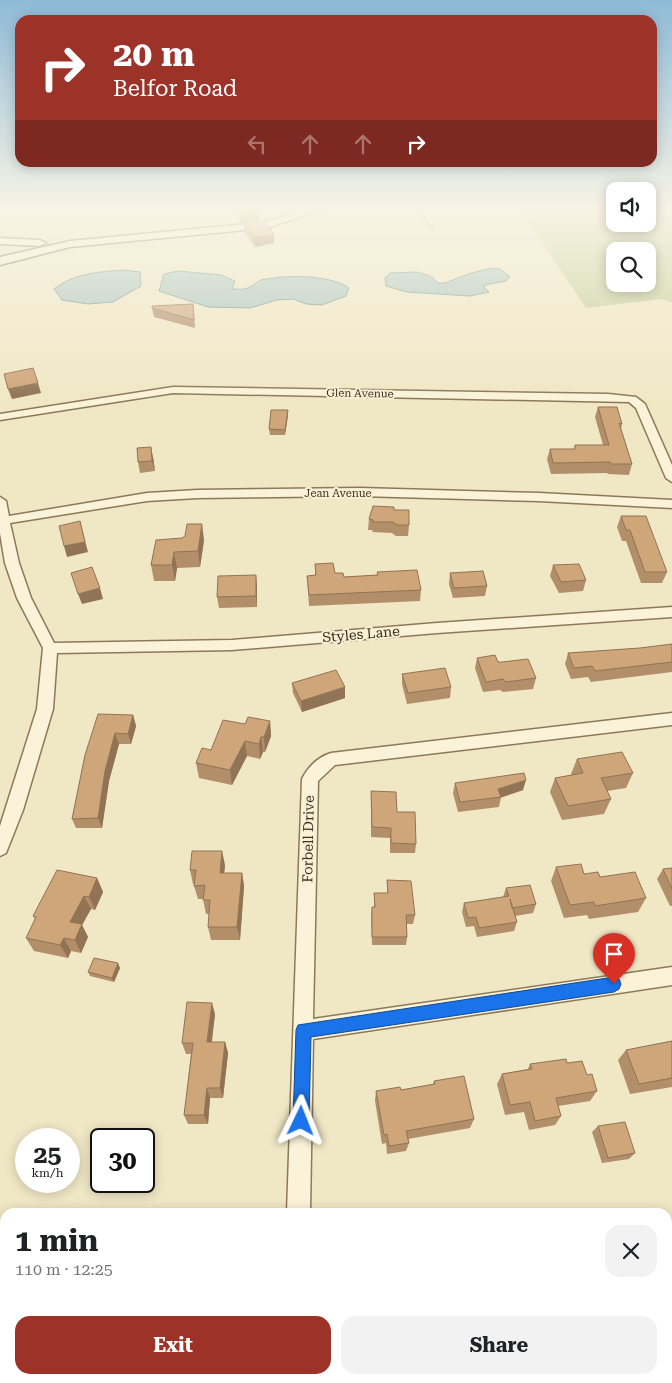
<!DOCTYPE html>
<html lang="en">
<head>
<meta charset="utf-8">
<style>
	:root { --surface:#fff; --page:#f2f2f2; --text:#202124; --muted:#757577; --accent:#9d3228 }
	body { margin:0; font-family:"Roboto Serif",serif; background:var(--page); color:var(--text); height:100vh; display:flex; flex-direction:column; font-size:19px; white-space:nowrap }
	* { box-sizing:border-box; margin:0 }
	p { font-size:16px; color:var(--muted) }
	.icon { flex:none; width:28px; height:28px; fill:none; stroke:currentColor; stroke-width:2; stroke-linecap:round; stroke-linejoin:round }
	.map { position:relative; flex:1; overflow:hidden }
	.drawer { position:absolute; left:0px; top:1208px; width:672px; height:176px; display:flex; flex-direction:column; background:var(--surface); border-radius:15px 15px 0 0; box-shadow:0 2px 12px #0003 }
	.drawer>* { flex:none }
	.guide { position:absolute; left:15px; top:15px; width:642px; height:152px; border-radius:15px; box-shadow:0 2px 12px #0003; background:#9d3228; color:#fff; overflow:hidden }
	.controls { position:absolute; left:606px; top:182px; display:grid; gap:10px }
	.controls a { display:grid; place-items:center; width:50px; height:50px; border-radius:10px; background:var(--surface); box-shadow:0 2px 12px #0003; font-size:25px }
	.speed { position:absolute; left:15px; top:1128px; display:flex; gap:10px; font-size:25px; font-weight:700; text-align:center }
	.speed>* { display:grid; place-content:center; width:65px; height:65px; border-radius:50%; background:var(--surface); box-shadow:0 2px 12px #0003; line-height:1 }
	.speed small { font-size:12px; font-weight:400 }
	.speed .limit { border:2px solid #111; border-radius:8px; background:#fff; color:#111 }
	.pin { position:absolute; display:grid; place-items:center; width:42px; height:42px; color:#fff; margin:-51px -21px; border-radius:50% 50% 50% 0; rotate:-45deg; box-shadow:0 0 5px #0007 }
	.pin .icon { rotate:45deg }
	.me { position:absolute; width:55px; margin:-28px; rotate:2deg; stroke-linejoin:round; filter:drop-shadow(0 0 4px #0008) }
	.turn { display:flex; align-items:center; gap:18px; height:105px; padding:0 15px; font-size:22px }
	.turn .icon { width:65px; height:65px; stroke-width:2.5 }
	.turn b { display:block; font-size:35px; line-height:42px }
	.lanes { display:flex; align-items:center; height:48px; padding:0 15px; background:#0003; justify-content:center; gap:25px; direction:ltr }
	.lanes .off { opacity:.35 }
	.round { display:grid; place-items:center; flex:none; width:52px; height:52px; border-radius:15px; background:var(--page) }
	.summary { display:flex; align-items:center; justify-content:space-between; height:85px; padding:0 15px }
	h1 { font-size:30px; font-weight:700; line-height:38px }
	.action { display:flex; gap:10px; margin-top:auto; padding:10px 15px }
	.action a { flex:1; height:58px; border-radius:15px; background:var(--accent); color:#fff; font-size:20px; font-weight:700; line-height:58px; text-align:center }
	.action a+a { background:var(--page); color:var(--text) }
	.map>svg:first-child { display:block }
	.green { fill:#c3cf98; fill-rule:evenodd }
	.water { fill:#a7c3be; stroke:#6d928c }
	.lines { fill:none; stroke-linecap:round; stroke-linejoin:round }
	.lane-casing { stroke:#8c795a; stroke-width:2 }
	.street-casing { stroke:#8c795a; stroke-width:3 }
	.secondary-casing { stroke:#6e5a3d; stroke-width:3 }
	.lane { fill:#faf3d9; fill-rule:evenodd }
	.street { fill:#faf3d9; fill-rule:evenodd }
	.secondary { fill:#faf3d9; fill-rule:evenodd }
	.wall { fill:#b28e69 }
	.shaded-wall { fill:#917455 }
	.building { fill:#cfa57a; stroke:#917455 }
	.route { fill:#1a73e8; stroke:#114b97 }
	.labels { text-anchor:middle; stroke-width:4; stroke-linejoin:round; paint-order:stroke }
	.far-street-label { font-size:11px; fill:#3b2f1f; stroke:#f7f0d5 }
	.street-label { font-size:14px; fill:#3b2f1f; stroke:#f7f0d5 }
</style>
</head>
<body>
<div class="map">
<svg width="672" height="1383" viewBox="0 0 672 1383">
	<rect width="100%" height="100%" fill="#f0e7c5"/>
	<path class="green" d="M519 207H615V224H648V207H672V302L660 299 586 308ZM615 251H648V284H615Z"/>
	<g class="water">
		<path d="M492 268 500 269 510 277 506 281 485 285 484 287 489 292 470 296 407 292 386 286 385 278 390 273 417 272 430 276 438 283H445L471 273Z"/>
		<path d="M124 270 140 272 141 286 113 302 88 304 62 300 54 289C74 273 98 272 124 270Z"/>
		<path d="M178 271 221 275 235 281 232 289C237 289 243 290 248 288 253 286 256 282 261 280 284 275 330 274 349 288L346 296 322 305 306 304 293 299 277 300 250 308 208 307 159 291 164 274Z"/>
	</g>
	<g class="lines">
		<g class="lane-casing">
			<path id="lane" d="M414 207H418L427 223 433 226V228L425 225Z"/>
		</g>
		<g class="street-casing">
			<g id="street">
				<path d="M173 387 608 394 636 397 645 404 672 465V482L666 478 636 408 629 402 173 393 0 420V414Z"/>
				<path d="M360 488 539 493 672 500V508L539 501 360 496 197 498 147 501 10 523 19 563 31 598 54 643 232 640 437 623 672 607V617L437 633 232 650 57 653 53 709 23 810 6 853 0 856V826L37 709 43 648 17 598 5 563 0 533V497L6 501 9 516 147 493 197 490Z"/>
				<path d="M672 713V725L335 765 318 781 313 1019 672 967V985L313 1039 310 1212H287L302 779C308 767 318 757 331 753Z"/>
				<rect x="281" y="1379" width="26" height="4"/>
			</g>
		</g>
		<g class="secondary-casing">
			<g id="secondary">
				<path d="M313 207H330L267 228 70 247 0 265V257L70 241 266 222Z"/>
				<path d="M0 238 40 240 46 243 40 246 0 244Z"/>
			</g>
		</g>
		<use href="#lane" class="lane"/>
		<use href="#street" class="street"/>
		<use href="#secondary" class="secondary"/>
	</g>
	<g class="wall">
		<path d="M238 207H257L259 212V221L241 223 238 214Z"/>
		<path d="M244 223 274 234V243L255 247 244 232Z"/>
		<path d="M152 308 194 312 195 328 154 317Z"/>
		<path d="M598 407 622 424 621 429 632 464 629 475 608 474 607 473 551 474 547 459 550 449H574L575 445H603L595 417Z"/>
		<path d="M288 415 285 435H270L269 429Z"/>
		<path d="M153 457 155 471 140 473 138 462Z"/>
		<path d="M394 510 409 525 408 536H396L392 533 372 532 373 530H368L369 519Z"/>
		<path d="M621 516 667 572 662 583H641L626 541H622L617 527Z"/>
		<path d="M156 540H204L200 567 177 568 175 581H154L151 565Z"/>
		<path d="M315 564 344 577 377 575V572L421 590 420 601 309 606 307 576 315 575Z"/>
		<path d="M553 565 586 580 583 591 559 593 550 576Z"/>
		<path d="M450 573 487 586 485 596 453 598 449 584Z"/>
		<path d="M257 585V607L219 608 217 597Z"/>
		<path d="M672 644V672L591 682 588 677 571 679 565 664 568 653 640 648Z"/>
		<path d="M477 658 498 662 536 678 533 689 503 692 500 690 483 692 475 668Z"/>
		<path d="M402 674 451 687 450 698 407 704 402 684Z"/>
		<path d="M292 683 345 698 302 712 293 693Z"/>
		<path d="M133 715 136 726 131 744H119L109 781 102 828H76L72 819 85 755Z"/>
		<path d="M270 721 271 736 265 752H263L260 759 247 756 232 785 199 778 196 763 211 750 245 724Z"/>
		<path d="M577 759 633 773 626 788 607 791 611 799 604 814 562 820 550 792 555 778 572 775 571 774Z"/>
		<path d="M455 783 523 790 501 797 499 807 458 812 453 793Z"/>
		<path d="M371 791 397 812 416 844 415 853H390V838L371 837Z"/>
		<path d="M225 865 224 873H242L244 886 240 940H211L208 927 209 914H206L203 899H198L194 886V884H193L190 870Z"/>
		<path d="M556 867 584 874 600 877 646 898 638 912 589 919 587 915 564 918 551 881Z"/>
		<path d="M672 868V906H670L657 879 663 869Z"/>
		<path d="M97 878 103 892 95 910 91 909 82 925 88 937 81 953 71 951 68 958 34 951 26 938 35 919 33 916Z"/>
		<path d="M387 880 415 915 413 924H406L407 937 406 945H372L371 916 372 907H374V893H387Z"/>
		<path d="M506 888 536 904 533 913 515 916 517 922 514 931 477 937 474 926 466 927 462 912 464 903 503 897Z"/>
		<path d="M120 968 114 982 90 976 88 972Z"/>
		<path d="M215 1014 212 1042H225L228 1053 223 1098H210L208 1124H188L184 1115 191 1054H186L182 1043Z"/>
		<path d="M672 1041V1087L630 1094 618 1060 626 1050Z"/>
		<path d="M567 1063 587 1075 597 1091 590 1101 558 1106 561 1116 555 1125 529 1130 524 1112 505 1115 497 1084 502 1074 528 1069 530 1064Z"/>
		<path d="M434 1081 474 1119 470 1128 408 1139 409 1143 406 1151 387 1154 386 1143 382 1144 375 1101 376 1091 401 1090 433 1084Z"/>
		<path d="M598 1126 635 1153 629 1159 602 1163 592 1132Z"/>
		<path d="M672 1236V1294H668V1237Z"/>
	</g>
	<g class="shaded-wall">
		<path d="M259 212V221L241 223 240 214Z"/>
		<path d="M274 234V243L255 247V237Z"/>
		<path d="M38 383 41 393 12 399 8 389Z"/>
		<path d="M288 410V415L285 435V430Z"/>
		<path d="M151 447 153 457 155 471 152 461Z"/>
		<path d="M80 521 88 552 67 557 64 546Z"/>
		<path d="M202 524 204 540 200 567 198 551Z"/>
		<path d="M174 552 177 568 175 581 172 565Z"/>
		<path d="M256 575 257 585V607L256 596Z"/>
		<path d="M100 588 103 599 82 604 78 594Z"/>
		<path d="M345 687V698L302 712 301 701Z"/>
		<path d="M133 715 136 726 131 744 128 734Z"/>
		<path d="M270 721 271 736 265 752 264 737Z"/>
		<path d="M115 733 119 744 109 781 102 828 98 818 105 771Z"/>
		<path d="M261 737 263 752 260 759 259 744Z"/>
		<path d="M245 741 247 756 232 785 230 770Z"/>
		<path d="M526 780 523 790 500 798 498 789Z"/>
		<path d="M222 851 225 865 223 886 220 873Z"/>
		<path d="M242 873 244 886 240 940 237 927Z"/>
		<path d="M97 878 103 892 95 910 89 897Z"/>
		<path d="M84 896 91 909 82 925 88 937 81 953 75 940 70 922Z"/>
		<path d="M64 938 71 951 68 958 60 945Z"/>
		<path d="M118 963 120 968 114 982 112 978Z"/>
		<path d="M212 1003 215 1014 210 1053 207 1042Z"/>
		<path d="M225 1042 228 1053 223 1098 220 1088Z"/>
		<path d="M207 1088 210 1098 208 1124 204 1115Z"/>
	</g>
	<g class="building">
		<path d="M238 207H257L259 212 240 214Z"/>
		<path d="M263 221 274 234 255 237 244 223Z"/>
		<path d="M193 304 194 320 152 308V306Z"/>
		<path d="M33 368 38 383 8 389 4 374Z"/>
		<path d="M598 407H617L622 424 619 423 632 464H611L610 462 553 463 550 449H575V445H609Z"/>
		<path d="M271 410H288L285 430 269 429Z"/>
		<path d="M151 447 152 461 138 462 137 448Z"/>
		<path d="M373 506 394 507V510H409V525H397L393 522H373V520L369 519Z"/>
		<path d="M621 516H646L667 572H645L630 530H626Z"/>
		<path d="M80 521 85 542 64 546 59 526Z"/>
		<path d="M187 524H202L198 551 174 552 172 565H151L156 540 182 538 185 536Z"/>
		<path d="M333 563 335 573H343L344 577 378 575 377 572 417 570 421 590 309 595 307 576 316 575 315 564Z"/>
		<path d="M579 564 586 580 561 582 553 565Z"/>
		<path d="M92 567 100 588 78 594 71 573Z"/>
		<path d="M483 571 487 586 454 588 450 573Z"/>
		<path d="M256 575V596L217 597 218 576Z"/>
		<path d="M672 644V662L595 671 592 666 574 668 568 653 640 648Z"/>
		<path d="M495 655 498 662H502L528 659 536 678 506 682 503 679 486 682 477 658Z"/>
		<path d="M445 668 451 687 408 693 402 674Z"/>
		<path d="M336 670 345 687 301 701 292 683Z"/>
		<path d="M98 714 133 715 128 734 115 733 105 771 98 818 72 819 85 755Z"/>
		<path d="M248 717 270 721 264 737H261L259 744 245 741 230 770 196 763 202 748 211 750 223 720 245 724Z"/>
		<path d="M622 752 633 773 601 778 611 799 568 806 555 778 583 773 577 759Z"/>
		<path d="M524 773 526 780 498 789 501 797 460 802 455 783Z"/>
		<path d="M371 791 396 792 397 812H415L416 844 391 843V828L372 827Z"/>
		<path d="M192 851H222L220 873H242L237 927H208L210 900H203L205 885 194 886 196 870H190Z"/>
		<path d="M581 864 584 874 598 872 600 877 635 872 646 898 595 906 594 902 570 905 556 867Z"/>
		<path d="M672 868V889L663 869Z"/>
		<path d="M57 870 97 878 89 897 84 896 70 922 82 924 75 940 64 938 60 945 26 938 36 917 33 916Z"/>
		<path d="M387 880 411 881 415 915H406L407 937H372V907H375L374 893H388Z"/>
		<path d="M530 885 536 904 512 908 510 899 517 922 479 928 476 917 468 918 464 903 509 896 506 888Z"/>
		<path d="M94 958 118 963 112 978 88 972Z"/>
		<path d="M187 1002 212 1003 207 1042H225L220 1088H207L204 1115H184L193 1043H182Z"/>
		<path d="M672 1041V1078L639 1084 626 1050Z"/>
		<path d="M566 1059 567 1063 582 1061 587 1075 592 1074 597 1091 556 1098 561 1116 535 1121 530 1102 510 1105 502 1074 532 1069 530 1064Z"/>
		<path d="M464 1076 474 1119 406 1131 409 1143 389 1146 387 1134 384 1135 376 1091 400 1087 401 1090 435 1084 434 1081Z"/>
		<path d="M625 1122 635 1153 608 1158 598 1126Z"/>
		<path d="M153 1211 188 1212H153Z"/>
		<path d="M672 1236V1291L668 1292V1237Z"/>
		<path d="M0 1289 5 1290V1371H0Z"/>
	</g>
	<linearGradient id="sky" x2="0" y2="1"><stop stop-color="#8ebad7"/><stop offset="0.52" stop-color="#f8f4e5"/><stop offset="1" stop-color="#f8f4e5" stop-opacity="0"/></linearGradient>
	<rect width="672" height="401" fill="url(#sky)"/>
	<path class="route" d="M614 977 619 979 621 984 619 989 614 992 311 1037 309 1121 307 1127 301 1130 295 1127 293 1121 296 1030 298 1025Z"/>
	<g class="labels">
		<g class="far-street-label">
			<text transform="translate(360 393) rotate(1)" y="4">Glen Avenue</text>
			<text x="338" y="497">Jean Avenue</text>
		</g>
		<g class="street-label">
			<text transform="translate(361 634) rotate(-5)" y="5">Styles Lane</text>
			<text transform="translate(308 839) rotate(-89)" y="5">Forbell Drive</text>
		</g>
	</g>
</svg>
<div class="controls">
<a><svg class="icon" aria-label="sound" viewBox="0 0 24 24"><path d="M4 9h4l5-4v14l-5-4H4zM17 9q2 3 0 6"/></svg></a>
<a><svg class="icon" aria-label="search" viewBox="0 0 24 24"><circle cx="10" cy="10" r="6"/><path d="M15 15l6 6"/></svg></a>
</div>
<div class="speed"><div>25<small>km/h</small></div><div class="limit">30</div></div>
<div class="pin" style="left:614px;top:984px;background:#d93025"><svg class="icon" aria-label="arrive" viewBox="0 0 24 24"><path d="M6 21V4h12l-3 4 3 4H6"/></svg></div>
<svg class="me" style="left:301px;top:1121px" viewBox="-20 -20 40 40"><path d="M0-17L14 15 0 8-14 15z" fill="#1a73e8" stroke="#fff" stroke-width="4"/></svg>
<div class="guide">
<div class="turn"><svg class="icon" aria-label="right" viewBox="0 0 24 24"><path d="M7 20v-9h11M14 6l5 5-5 5"/></svg><div><b>20 m</b>Belfor Road</div></div>
<div class="lanes"><svg class="icon off" aria-label="left" viewBox="0 0 24 24"><path d="M17 20v-9H6M10 6l-5 5 5 5"/></svg><svg class="icon off" aria-label="ahead" viewBox="0 0 24 24"><path d="M12 20V5M6 11l6-6 6 6"/></svg><svg class="icon off" aria-label="ahead" viewBox="0 0 24 24"><path d="M12 20V5M6 11l6-6 6 6"/></svg><svg class="icon" aria-label="right" viewBox="0 0 24 24"><path d="M7 20v-9h11M14 6l5 5-5 5"/></svg></div>
</div>
<section class="drawer">
<div class="summary"><div><h1>1 min</h1><p>110 m · 12:25</p></div><a class="round"><svg class="icon" aria-label="close" viewBox="0 0 24 24"><path d="M6 6l12 12M18 6L6 18"/></svg></a></div>
<div class="action"><a>Exit</a><a>Share</a></div>
</section>
</div>
</body>
</html>
